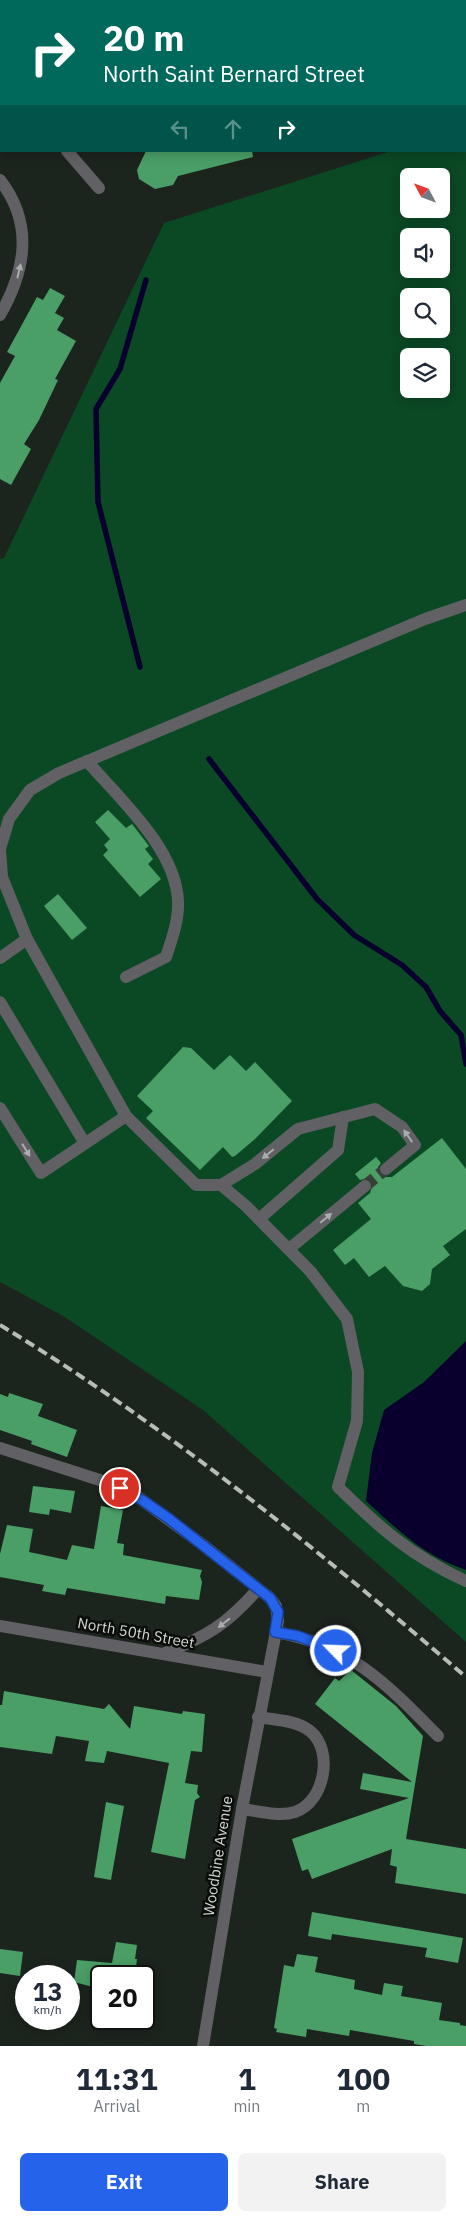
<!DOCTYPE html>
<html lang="en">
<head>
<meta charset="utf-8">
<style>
	:root { --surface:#fff; --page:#f2f2f3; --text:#1f2937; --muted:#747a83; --accent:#2563eb }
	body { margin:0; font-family:"IBM Plex Sans",sans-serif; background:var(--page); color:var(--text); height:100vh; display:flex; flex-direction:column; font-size:19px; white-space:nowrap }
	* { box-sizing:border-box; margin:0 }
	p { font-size:16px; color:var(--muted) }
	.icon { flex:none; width:28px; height:28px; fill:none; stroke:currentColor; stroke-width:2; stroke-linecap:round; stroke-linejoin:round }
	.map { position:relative; height:2046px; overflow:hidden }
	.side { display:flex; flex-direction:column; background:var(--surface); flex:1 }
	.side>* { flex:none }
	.top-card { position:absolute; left:0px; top:0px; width:466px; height:152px; box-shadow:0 2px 12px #0003; background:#00695c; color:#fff; overflow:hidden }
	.needle { width:32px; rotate:311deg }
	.buttons { position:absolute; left:400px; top:168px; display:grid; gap:10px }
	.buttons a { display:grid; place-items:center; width:50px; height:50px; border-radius:8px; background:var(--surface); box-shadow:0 2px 12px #0003; font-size:25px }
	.speed { position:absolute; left:15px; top:1965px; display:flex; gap:10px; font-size:25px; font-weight:700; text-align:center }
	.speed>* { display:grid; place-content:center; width:65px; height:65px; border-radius:50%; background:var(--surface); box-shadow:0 2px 12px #0003; line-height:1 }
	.speed small { font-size:12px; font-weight:400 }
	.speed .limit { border:2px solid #111; border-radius:8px; background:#fff; color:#111 }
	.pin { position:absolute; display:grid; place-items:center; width:42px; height:42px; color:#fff; margin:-21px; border:2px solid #fff; border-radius:50%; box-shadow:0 1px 5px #0007 }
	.me { position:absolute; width:55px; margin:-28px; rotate:294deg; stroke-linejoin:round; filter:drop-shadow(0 0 4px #0008) }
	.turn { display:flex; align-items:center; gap:18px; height:105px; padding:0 20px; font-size:22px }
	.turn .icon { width:65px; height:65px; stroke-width:2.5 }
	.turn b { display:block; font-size:35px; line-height:42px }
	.lanes { display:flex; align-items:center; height:48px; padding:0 20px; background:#0003; justify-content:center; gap:25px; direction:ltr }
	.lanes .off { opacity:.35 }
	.eta { display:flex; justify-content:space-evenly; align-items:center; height:85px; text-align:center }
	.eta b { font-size:30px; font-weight:700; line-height:35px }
	.button { display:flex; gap:10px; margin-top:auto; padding:10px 20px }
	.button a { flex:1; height:58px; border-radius:8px; background:var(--accent); color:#fff; font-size:20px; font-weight:700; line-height:58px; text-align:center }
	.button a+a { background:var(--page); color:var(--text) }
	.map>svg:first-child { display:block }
	.green { fill:#0b4824; fill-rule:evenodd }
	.water { fill:#0a002d }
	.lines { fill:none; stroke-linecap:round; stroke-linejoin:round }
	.stream { stroke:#0a002d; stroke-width:5.5 }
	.building { fill:#4a9f66 }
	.minor-tunnel { stroke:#373f39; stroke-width:12; stroke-dasharray:12 6; stroke-linecap:butt }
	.minor { stroke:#606065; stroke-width:12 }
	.rail { stroke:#b6bdb7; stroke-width:4; stroke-dasharray:10 5; stroke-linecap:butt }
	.oneway { fill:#a9adab }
	.route-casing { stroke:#184099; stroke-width:12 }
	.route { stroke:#2563eb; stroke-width:9 }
	.labels { text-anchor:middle; stroke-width:5; stroke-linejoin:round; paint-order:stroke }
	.street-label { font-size:15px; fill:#d0d6d1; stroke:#090c09 }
</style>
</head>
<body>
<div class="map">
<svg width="466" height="2046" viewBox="0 0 466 2046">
	<rect width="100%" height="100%" fill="#1c241e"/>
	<path class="green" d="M466 127V1642L203 1410 63 1316 0 1282V559L4 558 164 223 391 151H465ZM409 176H441V209H409ZM409 236H441V269H409ZM409 296H441V329H409ZM409 356H441V389H409Z"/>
	<path class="water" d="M466 1341V1570C423 1555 399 1531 366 1501L372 1453 384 1410 424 1382Z"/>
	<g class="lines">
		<g class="stream">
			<path d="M140 667 98 502 96 409 120 369 146 280"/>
			<path d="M209 759 317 899 354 935 402 965 426 987 440 1011 461 1035 466 1064"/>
		</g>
	</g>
	<g class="building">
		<path d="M146 151H252L253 157 178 176 173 185 155 189 139 179 137 170Z"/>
		<path d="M50 288 65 296 55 313 64 318 57 330 76 341 55 379 58 380 39 420 24 444 31 449 11 485 0 479V383L15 356 7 352 37 297 43 300Z"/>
		<path d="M108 810 126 828 132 824 149 846 145 849 153 859 148 864 161 879 140 897 103 855 108 850 104 845 110 839 95 822Z"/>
		<path d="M58 894 87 928 72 940 44 906Z"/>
		<path d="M183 1047 191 1048 214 1070 230 1055 246 1071 255 1062 292 1101 255 1139 235 1156 232 1157 223 1147 200 1170 146 1118 153 1111 137 1096Z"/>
		<path d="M442 1138 466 1169V1229L443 1246 450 1255 432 1269 430 1284 422 1291 403 1286 385 1266 369 1277 354 1258 345 1265 333 1250 371 1219 358 1203 370 1193 373 1184 367 1178 360 1180 355 1174 376 1157 381 1163 378 1167 379 1174 384 1177H392Z"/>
		<path d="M9 1393 43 1404 38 1416 77 1430 67 1457 31 1444 32 1441 0 1430V1394L8 1397Z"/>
		<path d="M33 1486 75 1491 71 1513 50 1509 49 1515 29 1512Z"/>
		<path d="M101 1506 123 1510 117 1543 124 1544 123 1555 202 1570 200 1576 202 1582 199 1600 166 1596 165 1604 67 1588 65 1595 42 1591 44 1585 0 1577V1554L7 1525 33 1529 29 1552 67 1560 72 1545 94 1549Z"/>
		<path d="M351 1670 396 1706 423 1736 406 1839 466 1849V1894L395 1883 397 1867 390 1865 392 1849 312 1879 308 1869 302 1871 292 1839 409 1798 360 1789 363 1773 412 1782 315 1704 335 1678 339 1681Z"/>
		<path d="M4 1691 104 1709 109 1704 130 1729 134 1706 182 1714 183 1711 205 1714 202 1752 191 1751 185 1783 198 1785 197 1793 200 1797 195 1800 185 1859 151 1852 169 1763 107 1751 104 1763 85 1761 89 1741 56 1736 52 1754 0 1747V1705H2Z"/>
		<path d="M106 1802 124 1806 111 1880 94 1877Z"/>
		<path d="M312 1912 463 1938 458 1963 425 1957 427 1948 332 1934 331 1940 308 1936Z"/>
		<path d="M116 1942 137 1945 135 1959H137L136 1967 140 1968V1976H101V1989L74 1982 77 1960 112 1963Z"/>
		<path d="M0 1949 23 1952 20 1976 0 1973Z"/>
		<path d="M297 1954 318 1957 315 1972 355 1980 354 1989 382 1995 384 1983 403 1986 401 1996 442 2003 439 2020 460 2023V2025L466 2026V2046H426L414 2044V2041L350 2030 349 2036 307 2029 306 2037 276 2032 277 2029 274 2028 284 1965 294 1967Z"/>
	</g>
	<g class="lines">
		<path class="minor-tunnel" d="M365 1186 386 1169"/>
		<g class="minor">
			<path d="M41 0 42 1"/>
			<path d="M62 1V0"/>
			<path d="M102 1V0"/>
			<path d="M0 60 1 59"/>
			<path d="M0 77 1 78"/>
			<path d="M67 151 99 188"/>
			<path d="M0 180C34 224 26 270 0 315"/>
			<path d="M87 761C119 798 176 849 178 901 179 920 172 939 166 957L126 977"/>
			<path d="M0 958 27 939"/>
			<path d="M0 1002 84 1142"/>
			<path d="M0 1108 41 1173 126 1116"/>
			<path d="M386 1169 415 1145 402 1127 375 1109 298 1129 255 1164 221 1185H196L126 1116 27 939 2 877 0 849 9 819 30 790 59 773 425 619 466 605"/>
			<path d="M221 1185 246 1206 311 1272 347 1319 358 1372 357 1421 338 1487C381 1529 411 1556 466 1581"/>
			<path d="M259 1219 338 1150 343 1117"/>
			<path d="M289 1249 365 1186"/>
			<path d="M0 1448 109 1483 134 1494 203 1545 270 1598 276 1606 278 1621 242 1809 203 2046"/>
			<path d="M0 1626 267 1672"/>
			<path d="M275 1632C349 1644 388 1685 438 1736"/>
			<path d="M165 1653C208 1636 227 1624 258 1589"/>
			<path d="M242 1809C258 1811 279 1817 295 1812 325 1802 334 1750 310 1731 296 1720 275 1720 258 1717"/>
		</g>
		<path class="rail" d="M0 1325C167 1426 318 1550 466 1677"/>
	</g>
	<defs><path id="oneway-solid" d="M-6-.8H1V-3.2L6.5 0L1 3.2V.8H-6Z" transform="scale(1.25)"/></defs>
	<g class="oneway">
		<use href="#oneway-solid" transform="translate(19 271) rotate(-77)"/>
		<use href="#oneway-solid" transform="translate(408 1136) rotate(-125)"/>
		<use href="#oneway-solid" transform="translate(26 1150) rotate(58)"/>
		<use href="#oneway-solid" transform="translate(268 1154) rotate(141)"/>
		<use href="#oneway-solid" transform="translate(326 1218) rotate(-40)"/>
		<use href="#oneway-solid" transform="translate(224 1623) rotate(142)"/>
	</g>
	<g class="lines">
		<g class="route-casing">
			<path id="route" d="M120 1488 142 1500 168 1518 270 1598 278 1612 275 1632 298 1636 336 1651"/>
		</g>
		<use href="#route" class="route"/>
	</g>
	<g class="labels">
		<g class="street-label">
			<text transform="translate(136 1633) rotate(10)" y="5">North 50th Street</text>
			<text transform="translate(218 1856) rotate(-81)" y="5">Woodbine Avenue</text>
		</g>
	</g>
</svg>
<div class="buttons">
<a><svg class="needle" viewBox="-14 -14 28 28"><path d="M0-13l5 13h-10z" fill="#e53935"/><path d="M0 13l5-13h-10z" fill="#747a83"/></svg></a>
<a><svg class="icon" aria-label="sound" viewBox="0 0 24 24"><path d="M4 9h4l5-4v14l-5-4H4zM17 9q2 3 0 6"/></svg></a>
<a><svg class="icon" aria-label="search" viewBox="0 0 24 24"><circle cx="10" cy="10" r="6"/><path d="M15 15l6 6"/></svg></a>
<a><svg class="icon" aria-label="layers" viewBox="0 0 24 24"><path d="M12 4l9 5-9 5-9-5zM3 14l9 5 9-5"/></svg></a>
</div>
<div class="speed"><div>13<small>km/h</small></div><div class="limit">20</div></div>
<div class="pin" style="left:120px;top:1488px;background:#d93025"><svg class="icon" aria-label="arrive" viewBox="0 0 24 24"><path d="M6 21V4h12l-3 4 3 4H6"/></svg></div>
<svg class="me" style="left:336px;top:1651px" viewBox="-20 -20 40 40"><circle r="17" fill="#2563eb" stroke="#fff" stroke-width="3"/><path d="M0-11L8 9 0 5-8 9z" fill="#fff"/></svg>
<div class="top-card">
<div class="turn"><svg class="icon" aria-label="right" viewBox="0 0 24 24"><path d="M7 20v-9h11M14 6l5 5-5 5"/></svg><div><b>20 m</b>North Saint Bernard Street</div></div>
<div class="lanes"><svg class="icon off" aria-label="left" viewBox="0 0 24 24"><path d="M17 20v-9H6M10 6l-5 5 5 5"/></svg><svg class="icon off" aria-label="ahead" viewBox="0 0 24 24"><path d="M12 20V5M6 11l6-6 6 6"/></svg><svg class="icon" aria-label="right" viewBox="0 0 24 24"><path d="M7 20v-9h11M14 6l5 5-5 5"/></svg></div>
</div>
</div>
<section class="side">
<div class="eta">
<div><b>11:31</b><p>Arrival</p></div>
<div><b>1</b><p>min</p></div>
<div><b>100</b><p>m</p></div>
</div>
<div class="button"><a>Exit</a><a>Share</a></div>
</section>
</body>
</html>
